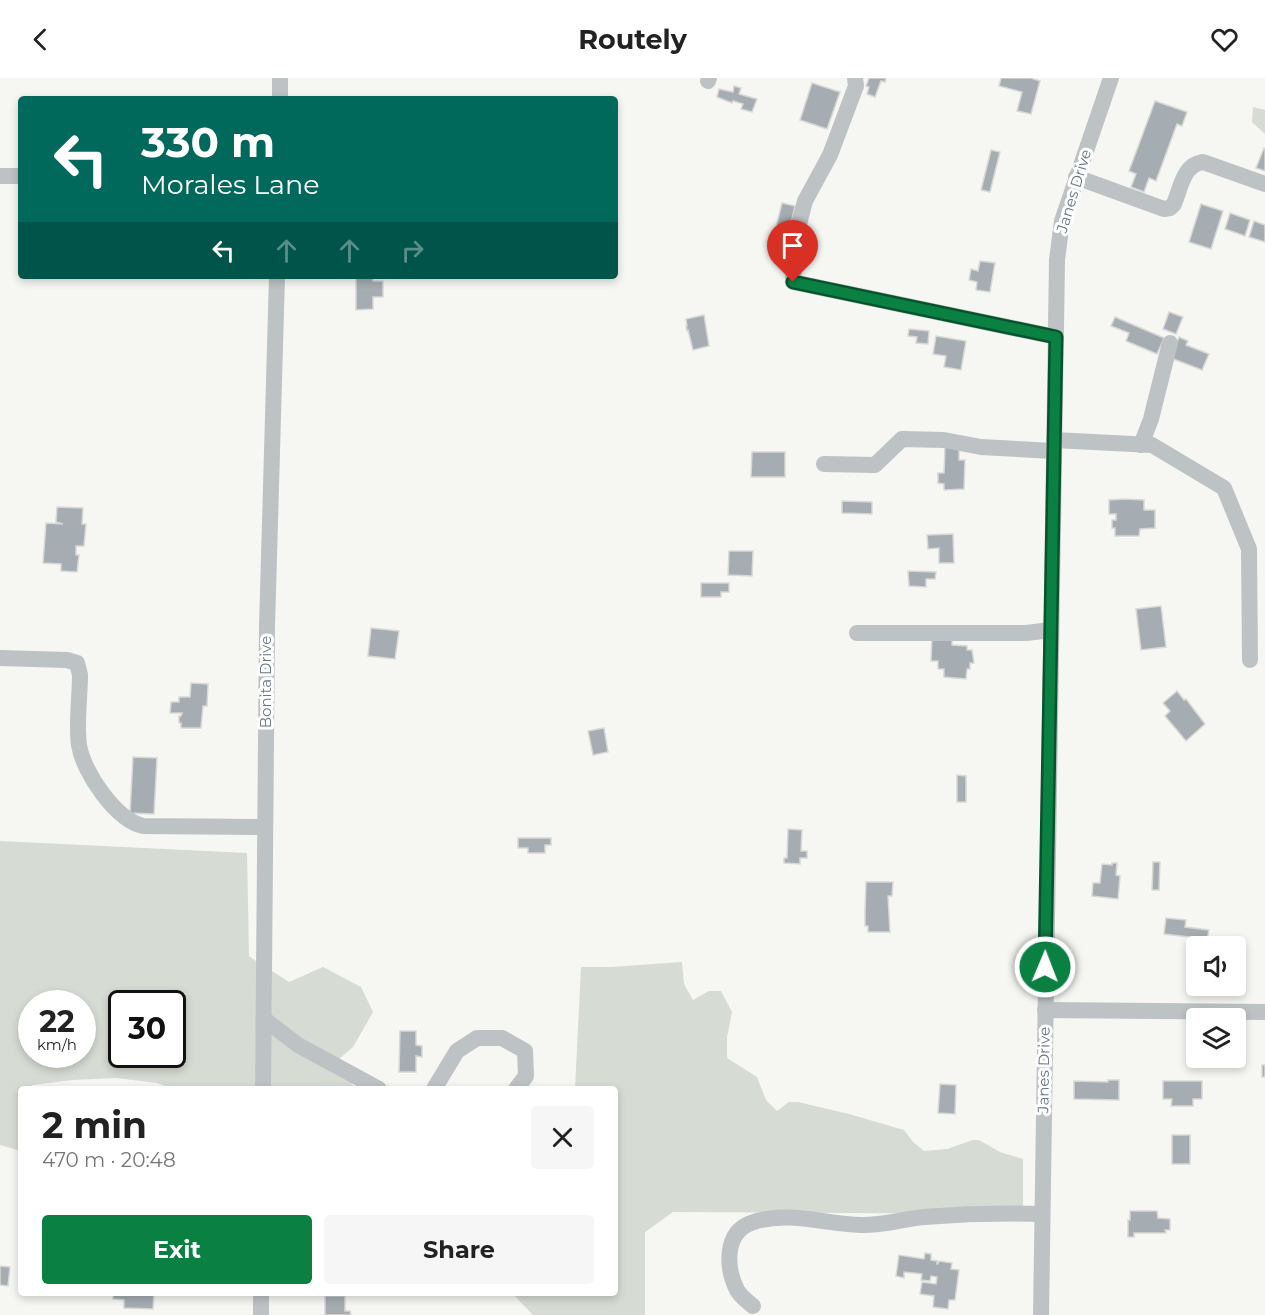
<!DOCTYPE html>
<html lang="en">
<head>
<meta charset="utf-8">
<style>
	:root { --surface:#fff; --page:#f6f6f6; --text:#222; --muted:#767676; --accent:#0b8043 }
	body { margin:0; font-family:Montserrat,sans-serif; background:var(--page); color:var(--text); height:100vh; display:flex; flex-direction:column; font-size:22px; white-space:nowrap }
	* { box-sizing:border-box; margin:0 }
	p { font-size:20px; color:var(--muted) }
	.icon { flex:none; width:33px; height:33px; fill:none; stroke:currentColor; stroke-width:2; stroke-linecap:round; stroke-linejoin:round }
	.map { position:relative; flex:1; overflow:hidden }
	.details { position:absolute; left:18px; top:1008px; width:600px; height:210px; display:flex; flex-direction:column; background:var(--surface); border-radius:6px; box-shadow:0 3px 9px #0003 }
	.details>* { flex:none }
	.top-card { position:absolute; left:18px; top:18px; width:600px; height:183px; border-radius:6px; box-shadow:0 3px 9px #0003; background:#00695c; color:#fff; overflow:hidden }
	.buttons { position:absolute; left:1186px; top:858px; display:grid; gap:12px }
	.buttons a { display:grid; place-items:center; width:60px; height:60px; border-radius:6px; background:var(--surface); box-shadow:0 3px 9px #0003; font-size:30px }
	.speed { position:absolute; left:18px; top:912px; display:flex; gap:12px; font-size:30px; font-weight:700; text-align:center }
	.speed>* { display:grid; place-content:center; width:78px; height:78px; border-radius:50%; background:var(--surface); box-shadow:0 3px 9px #0003; line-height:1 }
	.speed small { font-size:15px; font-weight:400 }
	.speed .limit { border:3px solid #111; border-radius:9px; background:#fff; color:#111 }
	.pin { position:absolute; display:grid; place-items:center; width:51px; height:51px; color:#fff; margin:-62px -26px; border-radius:50% 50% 50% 0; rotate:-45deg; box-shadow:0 0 6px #0007 }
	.pin .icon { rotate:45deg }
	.me { position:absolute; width:66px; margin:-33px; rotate:1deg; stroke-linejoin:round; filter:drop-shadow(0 0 4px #0008) }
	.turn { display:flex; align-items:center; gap:21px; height:126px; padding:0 24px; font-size:27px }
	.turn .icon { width:78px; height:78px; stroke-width:2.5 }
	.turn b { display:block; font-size:42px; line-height:51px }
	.lanes { display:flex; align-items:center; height:57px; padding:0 24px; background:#0003; justify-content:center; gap:30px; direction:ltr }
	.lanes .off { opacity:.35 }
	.round { display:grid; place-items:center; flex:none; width:63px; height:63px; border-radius:6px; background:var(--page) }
	.headline { display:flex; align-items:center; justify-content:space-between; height:102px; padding:0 24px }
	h1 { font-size:36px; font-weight:700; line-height:45px }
	.cta { display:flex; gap:12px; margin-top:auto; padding:12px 24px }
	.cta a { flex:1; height:69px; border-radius:6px; background:var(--accent); color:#fff; font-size:24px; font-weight:700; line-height:69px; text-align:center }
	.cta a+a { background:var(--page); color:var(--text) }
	header { display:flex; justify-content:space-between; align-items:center; height:78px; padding:0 24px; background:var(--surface); font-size:27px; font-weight:700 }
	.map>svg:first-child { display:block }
	.green { fill:#d6dbd3; fill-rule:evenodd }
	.building { fill:#a5adb2; stroke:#d8d8d6; stroke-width:1.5 }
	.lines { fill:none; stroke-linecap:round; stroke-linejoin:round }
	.minor { stroke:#bdc2c5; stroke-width:16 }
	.route-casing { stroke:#07532c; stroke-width:15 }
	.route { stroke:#0b8043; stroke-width:10 }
	.labels { text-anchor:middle; stroke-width:6; stroke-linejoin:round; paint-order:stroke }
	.street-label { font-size:15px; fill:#677782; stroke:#fff }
</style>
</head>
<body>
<header><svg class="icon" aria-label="back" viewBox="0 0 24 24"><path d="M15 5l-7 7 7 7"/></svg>Routely<svg class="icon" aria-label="heart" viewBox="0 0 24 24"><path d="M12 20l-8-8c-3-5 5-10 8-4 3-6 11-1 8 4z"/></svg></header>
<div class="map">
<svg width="1265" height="1237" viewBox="0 0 1265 1237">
	<rect width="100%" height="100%" fill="#f6f6f3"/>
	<g class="green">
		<path d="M1253 29 1265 32V56L1252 44Z"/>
		<path d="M0 763 247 775 249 878 257 884 255 1011H173L157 1005 116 1000 72 1002 32 1007V1011H21V1073L0 1067ZM32 926H82V976H32ZM122 926H172V976H122Z"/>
		<path d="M682 884 684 906 693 922 709 913H721L732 934 727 959V980L757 999 766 1022 777 1033 789 1024H798L849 1036 904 1052 913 1064 924 1073 947 1071 973 1062H979L1000 1074 1023 1081V1136L673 1134 645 1154V1237H533L512 1215H615V1011H575L581 889H611Z"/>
		<path d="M323 889 361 909 373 934 353 969 332 987 357 1011H270L272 893 289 904Z"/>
	</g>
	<g class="building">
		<path d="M869 0H886L885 4 881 3 875 19 867 16 869 9 866 8Z"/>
		<path d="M1001 0H1031L1040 3 1031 36 1017 33 1022 14 999 8Z"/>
		<path d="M812 5 840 14 827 51 800 42Z"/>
		<path d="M734 8 741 10 739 16 757 21 752 34 741 31 743 26 733 23 732 25 717 19 719 11 733 14Z"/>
		<path d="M1155 23 1187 34 1182 48 1177 46 1156 103 1149 100 1144 114 1131 109 1136 96 1129 93Z"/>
		<path d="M1264 70 1265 71V93L1256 90Z"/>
		<path d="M991 72 1000 74 990 114 981 112Z"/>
		<path d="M782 125 795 128 790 150 784 149 780 167 772 165Z"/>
		<path d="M1201 126 1223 133 1211 171 1189 164Z"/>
		<path d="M1230 135 1250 142 1245 158 1225 151Z"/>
		<path d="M1254 143 1265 147V164L1249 159Z"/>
		<path d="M980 183 995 185 990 214 976 212 977 204 969 202 971 191 978 193Z"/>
		<path d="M356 198H373V203H383V219H373V231L356 232Z"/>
		<path d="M1169 234 1183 239 1176 256 1163 251Z"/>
		<path d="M704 237 709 268 693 272 688 252 687 253 686 248H687L686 241Z"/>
		<path d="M1115 239 1164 260 1157 276 1126 263 1129 255 1111 248Z"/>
		<path d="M909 251 929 253 928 266 916 265 917 259 908 258Z"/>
		<path d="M936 258 966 263 961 292 944 289 946 278 933 276Z"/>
		<path d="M1179 259 1188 263 1186 267 1209 276 1202 292 1171 280Z"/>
		<path d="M945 367 959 368V382H965L964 411 944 412V406L938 405V395H944Z"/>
		<path d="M752 374H785V399H751Z"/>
		<path d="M1124 421 1144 422V432H1155V450L1140 451 1139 458H1115V450H1112V442H1116V436H1109V422Z"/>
		<path d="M842 423 872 424V436L842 435Z"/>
		<path d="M57 429 83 430 82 446H86L84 468H76V477H79L77 494 61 493V486L43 485 46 445 63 446 56 444Z"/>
		<path d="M953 456 954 485H939V470L928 471 927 457Z"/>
		<path d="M729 473H753L752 498 728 497Z"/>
		<path d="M908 493 936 494 935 501H926V509L909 508Z"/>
		<path d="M701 505H729V514H721V519H701Z"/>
		<path d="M1161 528 1166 569 1141 572 1136 531Z"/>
		<path d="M371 550 399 553 395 581 368 578Z"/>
		<path d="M932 557 952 562V567L967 568V572H972L974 585H970V591H967L966 601 944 599V591H938V583H931Z"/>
		<path d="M191 605 208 606 207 628H203L201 650H181V645H179V638H181L182 635H170L171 624H179V619H190Z"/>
		<path d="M1177 613 1184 622 1186 621 1205 646 1186 663 1165 638 1170 633 1163 625Z"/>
		<path d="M604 650 608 674 593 677 588 653Z"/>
		<path d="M133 679 157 680 154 736 130 735Z"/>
		<path d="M957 697 966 698V724H957Z"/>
		<path d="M788 751 802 752 801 773H807V780H800V786L784 785V780H787Z"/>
		<path d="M518 760H551V767H545V775H528V770H518Z"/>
		<path d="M1153 784H1160L1159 812H1152Z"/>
		<path d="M1112 785H1117L1116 797 1120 798 1118 821 1092 818 1093 805H1100L1102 786 1112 787Z"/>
		<path d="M866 804H893L892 818H888L890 854H868V848H865V834Z"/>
		<path d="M1166 840 1186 842 1185 849 1209 852 1206 867 1189 864V859L1164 856Z"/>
		<path d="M400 953H416V967L422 968V979L416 978V994H399Z"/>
		<rect x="1262" y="987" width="3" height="12"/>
		<path d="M1108 1002H1119V1022L1074 1021V1003L1108 1004Z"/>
		<path d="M1163 1003H1202V1021H1193V1028H1171L1172 1021H1163Z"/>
		<path d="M940 1006 956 1007 955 1036 938 1035Z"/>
		<rect x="1172" y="1057" width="18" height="29"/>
		<path d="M1130 1133H1157L1158 1140 1170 1141V1152H1165L1166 1155H1134V1159H1128V1142H1130Z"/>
		<path d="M925 1175 931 1176V1182L937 1183V1186H938L939 1183 952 1185 951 1191 959 1192 955 1222H949L948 1231 933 1229 934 1218 920 1216 922 1204 936 1206 937 1199 931 1198 930 1203 921 1202 922 1196 904 1194V1200L896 1198 899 1177 924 1181Z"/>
		<path d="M0 1188 10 1189 8 1208 0 1207Z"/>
		<path d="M113 1215H154L153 1231 124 1230V1222L113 1221Z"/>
		<path d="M325 1218H345V1233H350L351 1237H325Z"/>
	</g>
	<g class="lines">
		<g class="minor">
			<path d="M855 0 856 8 830 77 805 123 796 158 793 204 1056 259"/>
			<path d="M708 3 709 0"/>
			<path d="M280 21V0"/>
			<path d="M0 98H21"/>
			<path d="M1076 99 1164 131 1170 130 1174 126C1181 109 1183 87 1203 84L1265 106"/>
			<path d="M1054 362 1152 367 1224 410 1249 471 1250 582"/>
			<path d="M1141 367 1151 341 1170 265"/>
			<path d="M824 386 875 387 902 361 944 362 981 369 1054 373"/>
			<path d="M857 555H1026L1051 552"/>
			<path d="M0 580 67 582 77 585 80 597C80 617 76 647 79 667 83 694 116 742 143 748L265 749"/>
			<path d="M1045 932 1265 934"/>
			<path d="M264 941 298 967 379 1011"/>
			<path d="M263 1011 267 549 277 198"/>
			<path d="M434 1011 457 973 477 960H502L525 973 526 998 516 1011"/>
			<path d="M261 1215V1237"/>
			<path d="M753 1228C747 1223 741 1219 737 1212 726 1190 724 1155 751 1145 786 1132 825 1146 860 1147 882 1148 902 1141 924 1139 963 1136 1003 1135 1042 1136"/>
			<path d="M1041 1237 1057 182 1062 143 1111 0"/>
		</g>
	</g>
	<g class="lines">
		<g class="route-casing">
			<path id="route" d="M793 204 1056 259 1045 889"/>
		</g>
		<use href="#route" class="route"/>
	</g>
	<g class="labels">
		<g class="street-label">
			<text transform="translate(1074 113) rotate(-73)" y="5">Janes Drive</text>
			<text transform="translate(266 604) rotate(-90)" y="5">Bonita Drive</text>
			<text transform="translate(1044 992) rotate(-89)" y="5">Janes Drive</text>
		</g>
	</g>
</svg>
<div class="buttons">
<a><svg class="icon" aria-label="sound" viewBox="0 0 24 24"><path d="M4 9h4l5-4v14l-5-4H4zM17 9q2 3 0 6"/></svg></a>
<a><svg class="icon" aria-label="layers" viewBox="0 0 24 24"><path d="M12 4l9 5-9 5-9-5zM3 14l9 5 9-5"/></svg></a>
</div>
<div class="speed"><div>22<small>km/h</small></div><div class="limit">30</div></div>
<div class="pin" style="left:793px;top:204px;background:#d93025"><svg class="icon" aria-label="arrive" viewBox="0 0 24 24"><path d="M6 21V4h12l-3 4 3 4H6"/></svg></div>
<svg class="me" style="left:1045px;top:889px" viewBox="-20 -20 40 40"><circle r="17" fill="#0b8043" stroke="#fff" stroke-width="3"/><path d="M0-11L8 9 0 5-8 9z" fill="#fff"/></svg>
<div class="top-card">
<div class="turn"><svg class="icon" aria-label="left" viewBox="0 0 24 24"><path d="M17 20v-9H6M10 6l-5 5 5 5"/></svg><div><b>330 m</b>Morales Lane</div></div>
<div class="lanes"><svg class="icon" aria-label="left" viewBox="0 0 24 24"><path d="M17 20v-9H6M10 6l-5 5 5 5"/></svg><svg class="icon off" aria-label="ahead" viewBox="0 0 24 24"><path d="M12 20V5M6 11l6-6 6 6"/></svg><svg class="icon off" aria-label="ahead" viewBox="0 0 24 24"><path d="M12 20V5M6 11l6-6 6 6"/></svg><svg class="icon off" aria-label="right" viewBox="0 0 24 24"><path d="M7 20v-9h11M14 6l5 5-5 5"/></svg></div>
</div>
<section class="details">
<div class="headline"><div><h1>2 min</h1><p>470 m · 20:48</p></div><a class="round"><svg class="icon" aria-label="close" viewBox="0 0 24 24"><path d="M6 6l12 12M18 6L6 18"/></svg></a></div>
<div class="cta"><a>Exit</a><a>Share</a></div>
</section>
</div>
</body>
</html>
